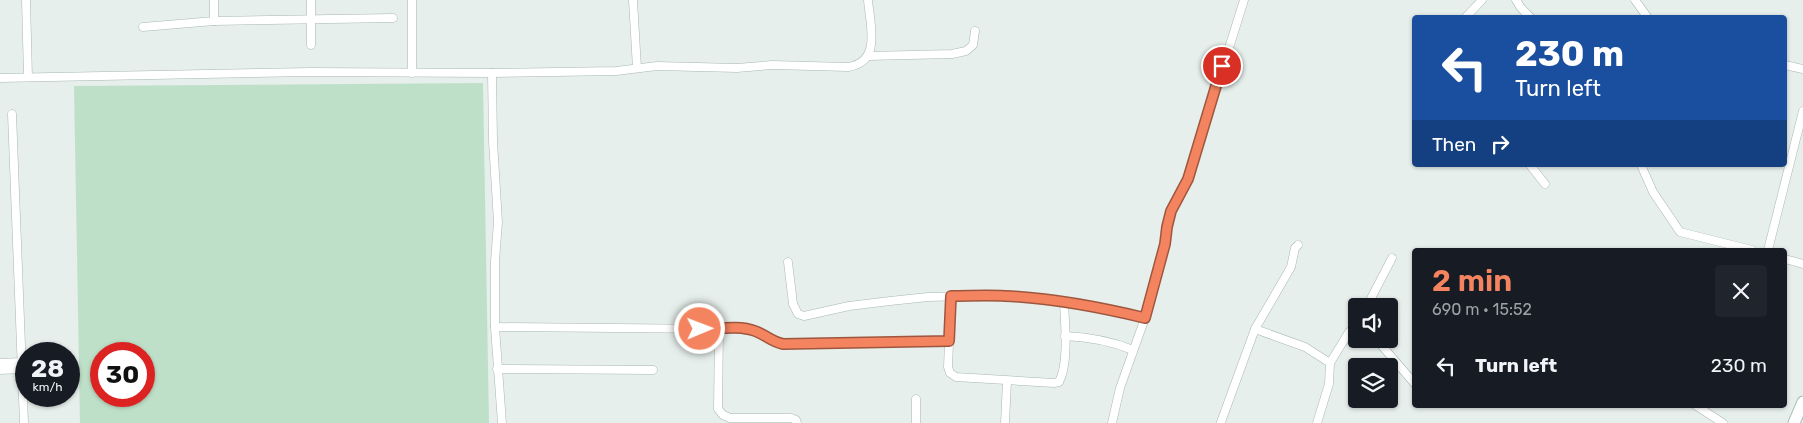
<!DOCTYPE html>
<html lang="en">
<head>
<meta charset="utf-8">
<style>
	:root { --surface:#171b24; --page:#20242c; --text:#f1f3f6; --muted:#9ea1a6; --accent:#f4845f }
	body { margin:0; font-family:Rubik,sans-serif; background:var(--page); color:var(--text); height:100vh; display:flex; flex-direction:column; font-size:19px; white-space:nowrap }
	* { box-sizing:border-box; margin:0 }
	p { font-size:16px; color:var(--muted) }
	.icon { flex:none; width:28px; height:28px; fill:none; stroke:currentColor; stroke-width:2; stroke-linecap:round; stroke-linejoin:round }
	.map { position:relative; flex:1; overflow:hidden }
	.side { position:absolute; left:1412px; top:248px; width:375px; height:160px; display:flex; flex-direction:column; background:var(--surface); border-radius:5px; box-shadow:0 1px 4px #0004 }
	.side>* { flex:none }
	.banner { position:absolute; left:1412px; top:15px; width:375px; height:152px; border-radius:5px; box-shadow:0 1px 4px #0004; background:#1a4fa0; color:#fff; overflow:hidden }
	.buttons { position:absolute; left:1348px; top:298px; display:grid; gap:10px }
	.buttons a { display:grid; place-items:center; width:50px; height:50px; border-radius:5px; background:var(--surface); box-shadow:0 1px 4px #0004; font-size:25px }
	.speed { position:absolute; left:15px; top:342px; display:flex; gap:10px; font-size:25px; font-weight:700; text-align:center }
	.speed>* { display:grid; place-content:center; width:65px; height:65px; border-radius:50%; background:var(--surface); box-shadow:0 1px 4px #0004; line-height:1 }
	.speed small { font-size:12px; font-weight:400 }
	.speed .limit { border:8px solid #d22; background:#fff; color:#111 }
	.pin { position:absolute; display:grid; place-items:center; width:42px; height:42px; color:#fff; margin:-21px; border:2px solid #fff; border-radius:50%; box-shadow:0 1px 5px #0007 }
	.me { position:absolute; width:55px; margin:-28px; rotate:89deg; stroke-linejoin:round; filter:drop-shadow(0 0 4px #0008) }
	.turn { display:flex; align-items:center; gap:18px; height:105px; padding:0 20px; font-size:22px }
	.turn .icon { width:65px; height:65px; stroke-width:2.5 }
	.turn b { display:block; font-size:35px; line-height:42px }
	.then { display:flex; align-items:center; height:48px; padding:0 20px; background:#0003; gap:10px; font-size:19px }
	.round { display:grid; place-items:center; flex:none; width:52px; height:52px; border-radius:5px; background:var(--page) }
	.headline { display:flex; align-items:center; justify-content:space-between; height:85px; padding:0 20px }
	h1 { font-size:30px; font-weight:600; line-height:38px; color:var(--accent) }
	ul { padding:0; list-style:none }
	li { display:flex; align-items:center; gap:15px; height:65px; padding:0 20px }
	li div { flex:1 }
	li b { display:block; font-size:19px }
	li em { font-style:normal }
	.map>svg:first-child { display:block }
	.green { fill:#bfe0c8; fill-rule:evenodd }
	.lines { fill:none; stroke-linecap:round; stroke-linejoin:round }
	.street-casing { stroke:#a8b8b2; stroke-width:9 }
	.secondary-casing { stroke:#a4bbb3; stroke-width:13 }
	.street { stroke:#fff; stroke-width:8 }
	.secondary { stroke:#fff; stroke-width:11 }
	.route-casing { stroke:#9f563e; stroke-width:12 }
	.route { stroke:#f4845f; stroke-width:9 }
</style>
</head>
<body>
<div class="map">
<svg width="1803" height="423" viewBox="0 0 1803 423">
	<rect width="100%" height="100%" fill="#e6efeb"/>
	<path class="green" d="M483 83 489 423H80L74 86ZM101 354H144V396H101Z"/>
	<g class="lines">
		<g class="street-casing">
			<g id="street">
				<path d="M26 0 28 77"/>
				<path d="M412 0V73"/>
				<path d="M633 0 637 68"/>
				<path d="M1516 0 1521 8 1531 18"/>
				<path d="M1635 0 1648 18"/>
				<path d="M1465 18 1482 0"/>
				<path d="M214 21 393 18"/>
				<path d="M143 27 214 21V0"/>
				<path d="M311 45V0"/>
				<path d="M868 56 952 54 966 51 973 45 975 31"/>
				<path d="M1785 65 1803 69"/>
				<path d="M492 73 493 141 498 222 495 261V327L502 423"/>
				<path d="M0 78 311 72 492 73 616 71 657 66 737 68 772 65 848 67C882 62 870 25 868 0"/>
				<path d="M12 114 24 423"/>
				<path d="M1530 165 1545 184"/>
				<path d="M1641 165 1653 192 1680 232 1752 250"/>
				<path d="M1768 250 1803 111"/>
				<path d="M1785 259 1803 264"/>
				<path d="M788 262 793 304 798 314 804 316 849 306 890 301 928 297 1002 295 1031 298 1103 308 1145 318"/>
				<path d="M951 296 948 367 950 373 956 377 1054 383 1059 382C1069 364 1065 323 1064 303"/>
				<path d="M1367 306 1392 258"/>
				<path d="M495 327 719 329C730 329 743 327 755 331 765 334 772 342 783 344L949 341"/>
				<path d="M719 329 718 409 723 415 730 418H791L796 420 797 423"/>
				<path d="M1255 329 1305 347 1330 363"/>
				<path d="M1065 336C1089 337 1111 341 1133 350"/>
				<path d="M1376 339 1415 384"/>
				<path d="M0 363 22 362"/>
				<path d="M497 369 653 370"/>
				<path d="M0 370 22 369"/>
				<path d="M1695 405 1723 423"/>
				<path d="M1221 422 1255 329 1291 267 1295 248 1298 245"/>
				<path d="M916 423V399"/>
				<path d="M1005 423 1007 381"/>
				<path d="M1112 423 1120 388 1145 318 1157 276 1171 211 1188 179 1244 0"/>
				<path d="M1317 423 1329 384 1330 363 1349 332 1356 327"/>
			</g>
		</g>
		<g class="secondary-casing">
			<path id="secondary" d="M1794 423 1803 402"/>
		</g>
		<use href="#street" class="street"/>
		<use href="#secondary" class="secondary"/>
	</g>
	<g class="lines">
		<g class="route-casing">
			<path id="route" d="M700 329C717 329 739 325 755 331 766 335 772 342 783 344L949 341 951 296C969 296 987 295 1005 296 1052 298 1099 307 1145 318L1165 244 1167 227 1171 211 1188 179 1222 66"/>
		</g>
		<use href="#route" class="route"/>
	</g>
</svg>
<div class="buttons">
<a><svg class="icon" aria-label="sound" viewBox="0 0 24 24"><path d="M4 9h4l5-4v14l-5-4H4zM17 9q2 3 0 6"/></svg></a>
<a><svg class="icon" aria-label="layers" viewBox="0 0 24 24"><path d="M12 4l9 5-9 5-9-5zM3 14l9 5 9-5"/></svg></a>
</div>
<div class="speed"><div>28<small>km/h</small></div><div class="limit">30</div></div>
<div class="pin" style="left:1222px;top:66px;background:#d93025"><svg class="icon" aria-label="arrive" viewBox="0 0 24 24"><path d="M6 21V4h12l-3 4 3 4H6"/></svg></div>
<svg class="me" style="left:700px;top:329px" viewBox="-20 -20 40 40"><circle r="17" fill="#f4845f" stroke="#fff" stroke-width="3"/><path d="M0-11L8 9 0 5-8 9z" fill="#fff"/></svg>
<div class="banner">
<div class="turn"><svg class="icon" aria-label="left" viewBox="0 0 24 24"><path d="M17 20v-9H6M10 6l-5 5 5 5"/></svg><div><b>230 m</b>Turn left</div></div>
<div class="then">Then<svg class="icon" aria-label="right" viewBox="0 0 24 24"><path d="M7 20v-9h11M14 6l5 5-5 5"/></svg></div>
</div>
<section class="side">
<div class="headline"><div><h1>2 min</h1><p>690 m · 15:52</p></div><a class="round"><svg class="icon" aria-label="close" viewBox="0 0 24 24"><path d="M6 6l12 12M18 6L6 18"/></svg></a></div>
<ul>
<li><svg class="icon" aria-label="left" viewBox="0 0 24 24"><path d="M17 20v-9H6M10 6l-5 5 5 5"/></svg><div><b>Turn left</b></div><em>230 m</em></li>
</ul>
</section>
</div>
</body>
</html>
